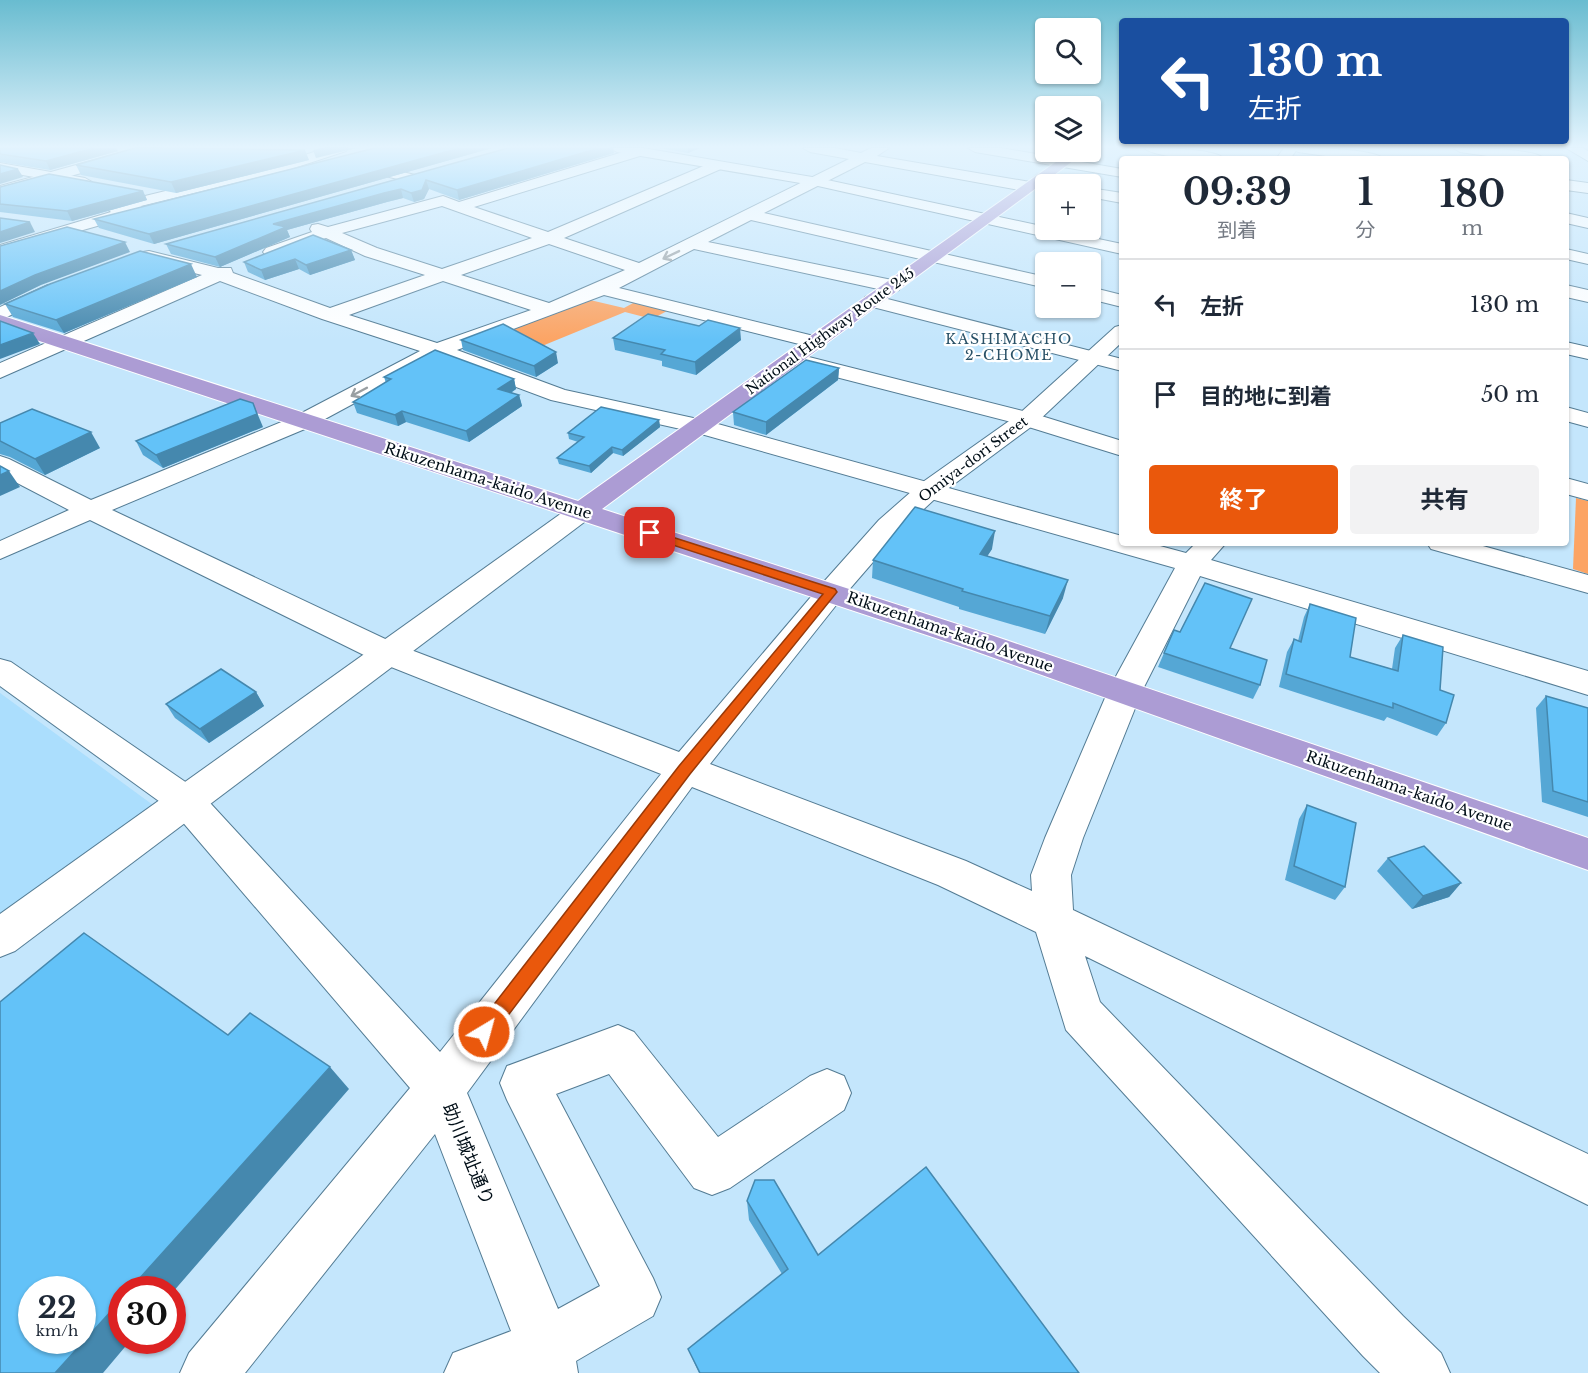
<!DOCTYPE html>
<html lang="ja">
<head>
<meta charset="utf-8">
<style>
	:root { --surface:#fff; --page:#f2f2f3; --text:#1f2937; --muted:#747a83; --line:#e0e1e3; --accent:#ea580c }
	body { margin:0; font-family:"Libre Baskerville","Noto Sans JP",serif; background:var(--page); color:var(--text); height:100vh; display:flex; flex-direction:column; font-size:22px; white-space:nowrap }
	* { box-sizing:border-box; margin:0 }
	p { font-size:20px; color:var(--muted) }
	.icon { flex:none; width:33px; height:33px; fill:none; stroke:currentColor; stroke-width:2; stroke-linecap:round; stroke-linejoin:round }
	.map { position:relative; flex:1; overflow:hidden }
	.side { position:absolute; left:1119px; top:156px; width:450px; height:390px; display:flex; flex-direction:column; background:var(--surface); border-radius:6px; box-shadow:0 2px 4px #0004 }
	.side>* { flex:none }
	.guide { position:absolute; left:1119px; top:18px; width:450px; height:126px; border-radius:6px; box-shadow:0 2px 4px #0004; background:#1a4fa0; color:#fff; overflow:hidden }
	.tools { position:absolute; left:1035px; top:18px; display:grid; gap:12px }
	.tools a { display:grid; place-items:center; width:66px; height:66px; border-radius:6px; background:var(--surface); box-shadow:0 2px 4px #0004; font-size:30px }
	.speed { position:absolute; left:18px; top:1276px; display:flex; gap:12px; font-size:30px; font-weight:700; text-align:center }
	.speed>* { display:grid; place-content:center; width:78px; height:78px; border-radius:50%; background:var(--surface); box-shadow:0 2px 4px #0004; line-height:1 }
	.speed small { font-size:15px; font-weight:400 }
	.speed .limit { border:9px solid #d22; background:#fff; color:#111 }
	.pin { position:absolute; display:grid; place-items:center; width:51px; height:51px; color:#fff; margin:-26px; border-radius:12px; box-shadow:0 3px 9px #0006 }
	.me { position:absolute; width:66px; margin:-33px; rotate:37deg; stroke-linejoin:round; filter:drop-shadow(0 0 4px #0008) }
	.turn { display:flex; align-items:center; gap:21px; height:126px; padding:0 30px; font-size:27px }
	.turn .icon { width:78px; height:78px; stroke-width:2.5 }
	.turn b { display:block; font-size:42px; line-height:51px }
	.eta { display:flex; justify-content:space-evenly; align-items:center; height:102px; text-align:center }
	.eta b { font-size:36px; font-weight:700; line-height:42px }
	.button { display:flex; gap:12px; margin-top:auto; padding:12px 30px }
	.button a { flex:1; height:69px; border-radius:6px; background:var(--accent); color:#fff; font-size:24px; font-weight:700; line-height:69px; text-align:center }
	.button a+a { background:var(--page); color:var(--text) }
	ul { padding:0; list-style:none }
	li { display:flex; align-items:center; gap:18px; height:90px; padding:0 30px; border-top:2px solid var(--line) }
	li div { flex:1 }
	li b { display:block; font-size:22px }
	li em { font-style:normal }
	.map>svg:first-child { display:block }
	.built { fill:#abdefd }
	.green { fill:#fca464 }
	.lines { fill:none; stroke-linecap:round; stroke-linejoin:round }
	.minor-casing { stroke:#547c94; stroke-width:2 }
	.tertiary-casing { stroke:#547c94; stroke-width:2 }
	.secondary-casing { stroke:#547c94; stroke-width:2 }
	.trunk-casing { stroke:#fff; stroke-width:2 }
	.minor { fill:#fff; fill-rule:evenodd }
	.tertiary { fill:#fff; fill-rule:evenodd }
	.secondary { fill:#fff; fill-rule:evenodd }
	.trunk { fill:#ac9cd4; fill-rule:evenodd }
	.wall { fill:#55a7d5 }
	.shaded-wall { fill:#4588ae }
	.building { fill:#63c2f8; stroke:#4588ae; stroke-width:1.5; fill-rule:evenodd }
	.oneway { stroke:#999fa2 }
	.route { fill:#ea580c; stroke:#983908; stroke-width:1.5 }
	.labels { text-anchor:middle; stroke-width:4.5; stroke-linejoin:round; paint-order:stroke }
	.far-street-label { font-size:14px; fill:#010e17; stroke:#fff }
	.far-neighbourhood-label { font-size:14px; letter-spacing:1.5px; fill:#295167; stroke:#fff }
	.street-label { font-size:15px; fill:#010e17; stroke:#fff }
	.near-street-label { font-size:18px; fill:#010e17; stroke:#fff }
</style>
</head>
<body>
<div class="map">
<svg width="1588" height="1373" viewBox="0 0 1588 1373">
	<rect width="100%" height="100%" fill="#c4e6fc"/>
	<path class="built" d="M0 693 153 805 0 915Z"/>
	<g class="green">
		<path d="M590 300 624 308 635 302 667 311 652 319 625 312 542 346 513 329Z"/>
		<path d="M1576 498 1588 501V574L1573 569Z"/>
	</g>
	<g class="lines">
		<g class="minor-casing">
			<g id="minor">
				<path d="M326 148H348L346 151 291 169 141 206 145 210 143 213 76 232 0 256V245L111 212 106 208 108 205 281 163Z"/>
				<path d="M636 148 643 149 645 152 643 155 474 207 548 232 713 162H723L725 165 723 168 564 238 639 263 849 159 810 152 803 148H835L861 153 871 148H889L877 156 1030 182 1038 187 1030 192 865 162 764 213 1046 277V288L751 220 708 242 892 280 899 282 901 286 899 290 892 292 694 249 619 288 822 338 825 342 822 346 815 348 604 295 457 350 565 390 707 421 1122 536V543H1149L1186 553 1196 543H1226L1211 560 1588 671V695L1200 576 1142 691 1083 838 1071 875 1073 910 1588 1154V1205L1085 956 1100 1002 1403 1316 1441 1353 1450 1373H1380L1363 1356 1066 1030 1036 932 938 885 692 787 467 1093 558 1309 600 1286 507 1100 500 1083 507 1066 618 1025 634 1032 718 1137 810 1076 827 1069 844 1076 851 1093 844 1110 730 1188 712 1195 694 1188 609 1074 556 1094 653 1278 661 1297 653 1316 576 1361 578 1373H444L453 1353 511 1331 435 1134 245 1373H180L189 1353 410 1088 174 812 0 686V659L11 662 200 792 440 1052 661 774 376 661 90 520 0 559V541L69 510 0 474V456L9 459 91 500 296 416 420 351 322 319 220 281 0 378V363L202 275 143 260 140 256 143 252 149 251 218 268H231L233 273 330 308 425 275 365 256 326 238 272 257 266 256 263 252 266 248 312 232 310 229 312 225 318 224 328 227 443 196 459 202ZM442 206 532 238 442 269 377 248 342 233ZM549 244 625 270 549 303 461 275ZM443 281 531 310 437 343 349 315ZM438 358 551 400 694 432 1175 568 1108 691 1045 838 1031 875 1032 891 966 861 710 764 841 599 846 592 841 585 831 583 821 585 679 752 398 645 112 510 312 426Z"/>
				<path d="M968 148H1001L1122 169V177L975 152Z"/>
				<path d="M1291 148C1309 148 1373 148 1384 159H1347L1298 152Z"/>
				<path d="M1453 148C1471 148 1534 148 1545 159H1508L1460 152Z"/>
				<path d="M1566 148H1583L1588 151V161Z"/>
				<path d="M353 160 415 175 417 178 410 182 348 167 346 164Z"/>
				<path d="M0 163 85 178 92 182 85 186 0 171Z"/>
				<path d="M1566 180 1588 183V193L1566 190Z"/>
				<path d="M1090 188 1122 193V203L1090 197Z"/>
				<path d="M1566 249 1588 254V264L1566 259Z"/>
				<path d="M48 285 55 287 57 291 55 295 0 320V307Z"/>
				<path d="M1566 285 1588 290V302L1566 297Z"/>
				<path d="M1090 287 1122 295V307L1090 299Z"/>
				<path d="M872 295 1122 359V371L865 305 862 301 865 297Z"/>
				<path d="M797 354 1035 414 1122 441V456L1019 424 789 365 786 360 789 355Z"/>
				<path d="M1566 407 1588 413V427L1566 421Z"/>
				<path d="M1566 478 1588 484V500L1566 494Z"/>
				<path d="M1427 543H1472L1588 575V593L1431 549Z"/>
			</g>
		</g>
		<g class="tertiary-casing">
			<g id="tertiary">
				<path d="M610 148H643L818 178 1046 227V230H1056L1122 244V254L818 186 617 152Z"/>
				<path d="M1144 148C1161 148 1214 148 1225 159 1208 159 1157 159 1144 148Z"/>
				<path d="M1284 148H1298L1290 159H1276Z"/>
				<path d="M1566 213 1588 218V228L1566 223Z"/>
				<path d="M1122 325V342L1035 424 938 496 899 532 841 599 831 601 821 599 816 592 821 585 879 520 920 484 1019 414 1115 327Z"/>
				<path d="M1566 342 1588 347V359L1566 354Z"/>
				<path d="M582 503 591 505 595 511 591 517 15 951 0 957V914L573 505Z"/>
			</g>
		</g>
		<g class="secondary-casing">
			<path id="secondary" d="M138 148H161L159 151 0 196V186Z"/>
		</g>
		<g class="trunk-casing">
			<path id="trunk" d="M1070 152H1085L602 509 994 636 1588 838V870L972 650 0 328V315L578 501Z"/>
		</g>
		<use href="#minor" class="minor"/>
		<use href="#tertiary" class="tertiary"/>
		<use href="#secondary" class="secondary"/>
		<use href="#trunk" class="trunk"/>
	</g>
	<g class="wall">
		<path d="M0 148 118 151 50 170 0 162Z"/>
		<path d="M375 148H492L154 244 99 228 94 219Z"/>
		<path d="M508 148 614 153 459 200 429 189 424 199 414 202 403 198 387 202 287 230 290 237 220 267 171 254 166 244Z"/>
		<path d="M660 148H700L688 153Z"/>
		<path d="M309 160 176 193 81 175 76 165Z"/>
		<path d="M0 187 143 191 147 200 72 221 0 212Z"/>
		<path d="M351 250 355 260 310 275 299 269 265 280 248 272 244 262Z"/>
		<path d="M197 277 64 333 13 317 5 304Z"/>
		<path d="M613 338 741 340 696 375 662 366V361L615 350Z"/>
		<path d="M461 340 558 363 536 377 463 350Z"/>
		<path d="M839 368 838 380 766 435 734 425 733 412Z"/>
		<path d="M384 377 514 379 516 389 511 393 519 395 522 406 469 442 406 422 398 426 357 413 353 402 386 383Z"/>
		<path d="M659 420 660 427 623 456 613 453 591 473 559 464 557 458 578 442 569 439 568 433Z"/>
		<path d="M0 423 100 448 45 475 10 457 0 454Z"/>
		<path d="M263 427 163 468 143 455 136 441Z"/>
		<path d="M992 549 987 556 1063 598 1045 634 959 609V607L872 578 873 560Z"/>
		<path d="M1310 604 1350 657 1392 669 1395 648 1403 635 1440 690 1446 723 1437 736 1387 717 1384 721 1279 687 1287 652 1294 639 1298 641 1304 617Z"/>
		<path d="M1230 648 1260 685 1253 699 1158 667 1164 653Z"/>
		<path d="M256 692 264 706 209 743 175 718 166 704Z"/>
		<path d="M1546 696 1588 708V817L1542 802 1536 708Z"/>
		<path d="M1307 805 1345 887 1335 900 1285 880 1299 819Z"/>
		<path d="M1388 858 1461 883 1449 897 1412 909 1377 871Z"/>
		<path d="M747 1201 818 1255 1079 1373H699L688 1349 782 1274 749 1220Z"/>
	</g>
	<g class="shaded-wall">
		<path d="M94 148H116L118 151 50 170 46 161Z"/>
		<path d="M320 148H357L316 158 313 150Z"/>
		<path d="M460 148H492L154 244 149 234Z"/>
		<path d="M599 148H613L614 153 459 200 457 190Z"/>
		<path d="M688 148H700L688 153Z"/>
		<path d="M305 150 309 160 176 193 171 182Z"/>
		<path d="M18 169 23 177 0 184V174Z"/>
		<path d="M426 180 429 189 424 199 414 202 411 193Z"/>
		<path d="M401 189 403 198 387 202 287 230 290 237 220 267 215 257 273 224 384 193Z"/>
		<path d="M143 191 147 200 72 221 67 211Z"/>
		<path d="M30 222 35 232 0 243V232Z"/>
		<path d="M125 242 130 252 41 285 0 305V291L35 275Z"/>
		<path d="M351 250 355 260 310 275 306 265Z"/>
		<path d="M295 259 299 269 265 280 261 270Z"/>
		<path d="M191 264 197 277 64 333 56 320Z"/>
		<path d="M740 328 741 340 696 375 695 362Z"/>
		<path d="M33 333 40 344 0 359V345Z"/>
		<path d="M556 352 558 363 536 377 534 366Z"/>
		<path d="M839 368 838 380 766 435V422Z"/>
		<path d="M514 379 516 389 501 399 498 389Z"/>
		<path d="M519 395 522 406 469 442 466 431Z"/>
		<path d="M253 403 263 427 163 468 156 455Z"/>
		<path d="M402 411 406 422 398 426 395 415Z"/>
		<path d="M659 420 660 427 623 456 622 450Z"/>
		<path d="M91 432 100 448 45 475 35 459Z"/>
		<path d="M612 447 613 453 591 473 589 466Z"/>
		<path d="M9 471 20 487 0 496V475Z"/>
		<path d="M995 531 992 549 977 572 980 554Z"/>
		<path d="M1068 580 1063 598 1045 634 1050 616Z"/>
		<path d="M256 692 264 706 209 743 200 729Z"/>
		<path d="M1461 883 1449 897 1412 909 1423 896Z"/>
		<path d="M330 1067 349 1089 172 1293V1290H129Z"/>
		<path d="M122 1299V1341H130L103 1373H55Z"/>
	</g>
	<g class="building">
		<path d="M0 148H94L46 161 0 154Z"/>
		<path d="M135 148H183L305 150 171 182 76 165Z"/>
		<path d="M375 148H460L149 234 94 219Z"/>
		<path d="M508 148H599L457 190 426 180 422 190 411 193 401 189 384 193 273 224 286 227 215 257 166 244Z"/>
		<path d="M0 165 18 169 0 174Z"/>
		<path d="M49 174 143 191 67 211 0 204V187Z"/>
		<path d="M0 218 30 222 0 232Z"/>
		<path d="M67 227 125 242 35 275 0 291V246Z"/>
		<path d="M313 235 351 250 306 265 295 259 261 270 244 262Z"/>
		<path d="M140 251 191 264 56 320 5 304 50 284Z"/>
		<path d="M648 314 699 326 708 320 740 328 695 362 661 354 665 350 613 338Z"/>
		<path d="M0 321 33 333 0 345Z"/>
		<path d="M503 324 556 352 534 366 461 340Z"/>
		<path d="M435 350 514 379 498 389 519 395 466 431 402 411 395 415 353 402 391 379 384 377Z"/>
		<path d="M806 360 839 368 766 422 733 412Z"/>
		<path d="M240 399 253 403 257 414 156 455 136 441Z"/>
		<path d="M601 407 659 420 622 450 612 447 589 466 557 458 584 437 568 433Z"/>
		<path d="M32 409 91 432 35 459 0 441V423Z"/>
		<path d="M0 466 9 471 0 475Z"/>
		<path d="M915 507 995 531 980 554 1068 580 1050 616 962 591 963 589 873 560Z"/>
		<path d="M1205 583 1252 599 1230 648 1267 660 1260 685 1164 653 1174 630 1180 632Z"/>
		<path d="M1310 604 1356 618 1350 657 1398 671 1403 635 1443 647 1440 690 1454 695 1446 723 1393 703V708L1286 674 1294 639 1301 642Z"/>
		<path d="M221 669 256 692 200 729 166 704Z"/>
		<path d="M1546 696 1588 708V802L1553 791Z"/>
		<path d="M1307 805 1356 823 1345 887 1294 866Z"/>
		<path d="M1424 846 1461 883 1423 896 1388 858Z"/>
		<path d="M84 933 228 1035 250 1013 330 1067 129 1290H122V1299L55 1373H0V1002ZM32 1290H82V1341H32Z"/>
		<path d="M926 1167 1079 1373H700L688 1349 788 1269 747 1201 755 1180H774L818 1255Z"/>
	</g>
	<defs><path id="oneway-shaft" d="M-6 0H5M1.5-3L5.5 0L1.5 3" fill="none" stroke-width="1.6" stroke-linecap="round" stroke-linejoin="round" transform="scale(1.5)"/></defs>
	<g class="oneway">
		<use href="#oneway-shaft" transform="translate(671 255) rotate(154)"/>
		<use href="#oneway-shaft" transform="translate(359 392) rotate(152)"/>
	</g>
	<linearGradient id="sky" x2="0" y2="1"><stop stop-color="#69bcd0"/><stop offset="0.43" stop-color="#e4f4fe"/><stop offset="1" stop-color="#e4f4fe" stop-opacity="0"/></linearGradient>
	<rect width="1588" height="341" fill="url(#sky)"/>
	<path class="route" d="M650 530 835 589 837 592 690 774 491 1038 484 1041 478 1038 475 1032 478 1025 679 766 823 594 645 536 644 533Z"/>
	<g class="labels">
		<g class="far-street-label">
			<text transform="translate(830 331) rotate(-36)" y="5">National Highway Route 245</text>
			<text transform="translate(973 459) rotate(-37)" y="5">Omiya-dori Street</text>
		</g>
		<g class="far-neighbourhood-label">
			<text x="1009" y="344">KASHIMACHO<tspan x="1009" dy="16">2-CHOME</tspan></text>
		</g>
		<g class="street-label">
			<text transform="translate(488 481) rotate(18)" y="5">Rikuzenhama-kaido Avenue</text>
			<text transform="translate(950 632) rotate(19)" y="5">Rikuzenhama-kaido Avenue</text>
			<text transform="translate(1409 791) rotate(19)" y="5">Rikuzenhama-kaido Avenue</text>
		</g>
		<g class="near-street-label">
			<text transform="translate(468 1154) rotate(68)" y="6">助川城址通り</text>
		</g>
	</g>
</svg>
<div class="tools">
<a><svg class="icon" aria-label="search" viewBox="0 0 24 24"><circle cx="10" cy="10" r="6"/><path d="M15 15l6 6"/></svg></a>
<a><svg class="icon" aria-label="layers" viewBox="0 0 24 24"><path d="M12 4l9 5-9 5-9-5zM3 14l9 5 9-5"/></svg></a>
<a>+</a>
<a>−</a>
</div>
<div class="speed"><div>22<small>km/h</small></div><div class="limit">30</div></div>
<div class="pin" style="left:650px;top:533px;background:#d93025"><svg class="icon" aria-label="arrive" viewBox="0 0 24 24"><path d="M6 21V4h12l-3 4 3 4H6"/></svg></div>
<svg class="me" style="left:484px;top:1032px" viewBox="-20 -20 40 40"><circle r="17" fill="#ea580c" stroke="#fff" stroke-width="3"/><path d="M0-11L8 9 0 5-8 9z" fill="#fff"/></svg>
<div class="guide">
<div class="turn"><svg class="icon" aria-label="left" viewBox="0 0 24 24"><path d="M17 20v-9H6M10 6l-5 5 5 5"/></svg><div><b>130 m</b>左折</div></div>
</div>
<section class="side">
<div class="eta">
<div><b>09:39</b><p>到着</p></div>
<div><b>1</b><p>分</p></div>
<div><b>180</b><p>m</p></div>
</div>
<ul>
<li><svg class="icon" aria-label="left" viewBox="0 0 24 24"><path d="M17 20v-9H6M10 6l-5 5 5 5"/></svg><div><b>左折</b></div><em>130 m</em></li>
<li><svg class="icon" aria-label="arrive" viewBox="0 0 24 24"><path d="M6 21V4h12l-3 4 3 4H6"/></svg><div><b>目的地に到着</b></div><em>50 m</em></li>
</ul>
<div class="button"><a>終了</a><a>共有</a></div>
</section>
</div>
</body>
</html>
